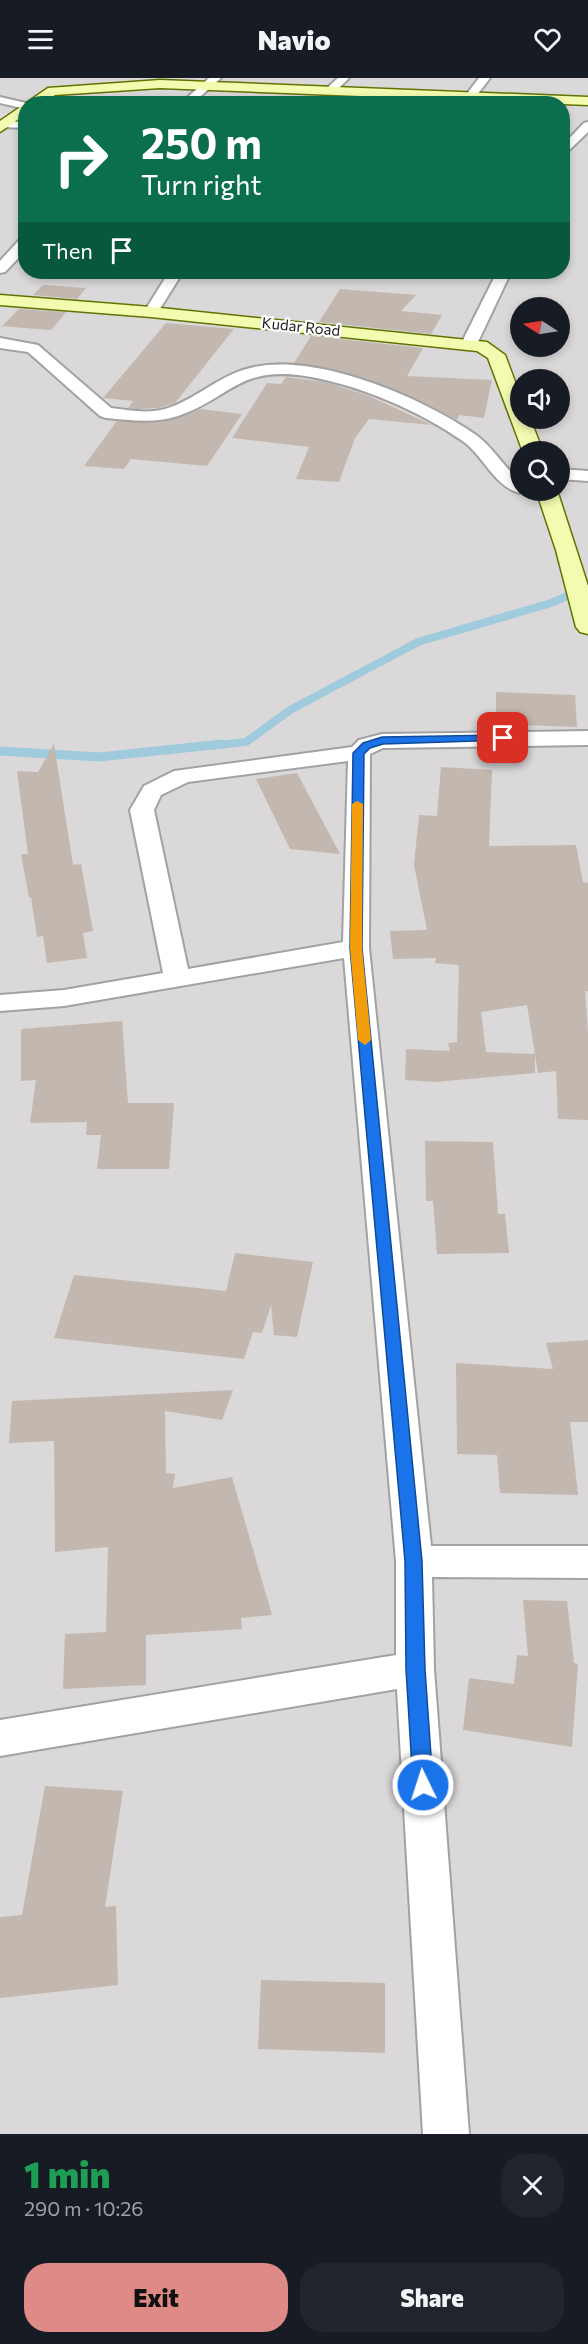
<!DOCTYPE html>
<html lang="en">
<head>
<meta charset="utf-8">
<style>
	:root { --surface:#171b24; --page:#20242c; --text:#f1f3f6; --muted:#9ea1a6; --accent:#de8b87 }
	body { margin:0; font-family:Commissioner,sans-serif; background:var(--page); color:var(--text); height:100vh; display:flex; flex-direction:column; font-size:22px; white-space:nowrap }
	* { box-sizing:border-box; margin:0 }
	p { font-size:20px; color:var(--muted) }
	.icon { flex:none; width:33px; height:33px; fill:none; stroke:currentColor; stroke-width:2; stroke-linecap:round; stroke-linejoin:round }
	.map { position:relative; height:2056px; overflow:hidden }
	.drawer { display:flex; flex-direction:column; background:var(--surface); flex:1 }
	.drawer>* { flex:none }
	.top-card { position:absolute; left:18px; top:18px; width:552px; height:183px; border-radius:24px; box-shadow:0 3px 9px #0003; background:#0b6e4f; color:#fff; overflow:hidden }
	.needle { width:39px; rotate:282deg }
	.buttons { position:absolute; left:510px; top:219px; display:grid; gap:12px }
	.buttons a { display:grid; place-items:center; width:60px; height:60px; border-radius:50%; background:var(--surface); box-shadow:0 3px 9px #0003; font-size:30px }
	.pin { position:absolute; display:grid; place-items:center; width:51px; height:51px; color:#fff; margin:-26px; border-radius:12px; box-shadow:0 3px 9px #0006 }
	.me { position:absolute; width:66px; margin:-33px; rotate:356deg; stroke-linejoin:round; filter:drop-shadow(0 0 4px #0008) }
	.turn { display:flex; align-items:center; gap:21px; height:126px; padding:0 24px; font-size:27px }
	.turn .icon { width:78px; height:78px; stroke-width:2.5 }
	.turn b { display:block; font-size:42px; line-height:51px }
	.then { display:flex; align-items:center; height:57px; padding:0 24px; background:#0003; gap:12px; font-size:22px }
	.round { display:grid; place-items:center; flex:none; width:63px; height:63px; border-radius:24px; background:var(--page) }
	.overview { display:flex; align-items:center; justify-content:space-between; height:102px; padding:0 24px }
	h1 { font-size:36px; font-weight:800; line-height:45px; color:#1e9e55 }
	.primary-button { display:flex; gap:12px; margin-top:auto; padding:12px 24px }
	.primary-button a { flex:1; height:69px; border-radius:24px; background:var(--accent); color:#111; font-size:24px; font-weight:800; line-height:69px; text-align:center }
	.primary-button a+a { background:var(--page); color:var(--text) }
	header { display:flex; justify-content:space-between; align-items:center; height:78px; padding:0 24px; background:var(--surface); font-size:27px; font-weight:800 }
	.map>svg:first-child { display:block }
	.residential { fill:#dad8d8; fill-rule:evenodd }
	.lines { fill:none; stroke-linecap:round; stroke-linejoin:round }
	.stream-far1 { stroke:#9fcbdd; stroke-width:8 }
	.stream { stroke:#9fcbdd; stroke-width:9 }
	.building { fill:#c2b8b0 }
	.street-casing { stroke:#a2a2a2; stroke-width:4 }
	.secondary-casing { stroke:#617401; stroke-width:3 }
	.street { fill:#fff; fill-rule:evenodd }
	.secondary { fill:#f3fbb1; fill-rule:evenodd }
	.route { fill:#1a73e8; stroke:#114b97; stroke-width:1.5 }
	.slow { fill:#f59e0b }
	.labels { text-anchor:middle; stroke-width:4.5; stroke-linejoin:round; paint-order:stroke }
	.far-street-label { font-size:15px; fill:#1b1b1b; stroke:#fff }
</style>
</head>
<body>
<header><svg class="icon" aria-label="menu" viewBox="0 0 24 24"><path d="M4 6h16M4 12h16M4 18h16"/></svg>Navio<svg class="icon" aria-label="heart" viewBox="0 0 24 24"><path d="M12 20l-8-8c-3-5 5-10 8-4 3-6 11-1 8 4z"/></svg></header>
<div class="map">
<svg width="588" height="2056" viewBox="0 0 588 2056">
	<rect width="100%" height="100%" fill="#eeeae0"/>
	<path class="residential" d="M0 0H588V2056H0ZM26 26H562V194H26ZM520 230H560V268H520ZM520 302H560V340H520ZM520 374H560V412H520Z"/>
	<g class="lines">
		<path class="stream-far1" d="M208 668 246 664 290 632 418 564 551 525 588 509"/>
		<path class="stream" d="M0 673 99 679 222 666"/>
	</g>
	<g class="building">
		<path d="M43 207 86 210 77 221 33 217Z"/>
		<path d="M340 211 416 217 401 233 442 237 431 256 319 244Z"/>
		<path d="M19 231 66 234 52 251 48 252 2 248Z"/>
		<path d="M166 245 234 251 175 325 158 330 138 331 128 330 133 323 103 320Z"/>
		<path d="M311 258 423 270 407 298 492 302 484 340 459 337 457 342 427 326 364 300 331 291 294 285Z"/>
		<path d="M286 299 325 304 367 317 432 347 369 341 355 360 339 404 296 401 309 369 232 360 267 305 281 306Z"/>
		<path d="M200 331 242 336 207 388 131 381 124 391 84 388 117 343 160 344Z"/>
		<path d="M496 614 575 617 577 649 496 646Z"/>
		<path d="M54 666 73 787 81 786 93 853 83 855 87 880 47 885 43 858 37 859 31 819 29 820 21 776H28L17 693 38 694Z"/>
		<path d="M441 689 492 692 489 768 576 767 583 804 588 805V913H585L588 955V1042L558 1041 556 993 538 995 527 927 481 934 486 974 535 976V995L435 1004 405 1002 406 971 450 973 448 965 457 964 459 887 435 885 436 880 393 881 390 853 427 852 414 787 419 737 437 738Z"/>
		<path d="M297 695 340 776 290 771 256 701Z"/>
		<path d="M122 943 128 1025H174L169 1091H97L101 1057H86L87 1044 30 1045 36 1002 21 1003V951Z"/>
		<path d="M425 1063 493 1064 498 1136H505L509 1175 437 1176 433 1123H426Z"/>
		<path d="M235 1175 313 1184 297 1259 274 1257 271 1227 262 1255 253 1254 244 1281 54 1260 74 1197 226 1213Z"/>
		<path d="M588 1262V1344H570L578 1417 500 1415 497 1377 457 1376 456 1285 553 1291 546 1265Z"/>
		<path d="M233 1312 222 1342 165 1333 166 1395 175 1396 173 1410 232 1399 272 1537 241 1540 242 1551 146 1557V1607L63 1611 65 1556 106 1554 108 1469 55 1474 54 1363 9 1365 12 1323Z"/>
		<path d="M523 1522 567 1523 574 1585 578 1586 572 1669 463 1652 469 1600 514 1606 517 1577 528 1578Z"/>
		<path d="M45 1708 123 1713 105 1829 116 1828 118 1907 0 1920V1839L22 1837Z"/>
		<path d="M261 1902 385 1905V1975L258 1971Z"/>
	</g>
	<g class="lines">
		<g class="street-casing">
			<g id="street">
				<path d="M209 0H221L192 26H180Z"/>
				<path d="M338 0H349L334 15H326V11Z"/>
				<path d="M479 0H490L470 26H459Z"/>
				<path d="M0 19 26 25 29 26H26V31L0 25Z"/>
				<path d="M0 43 26 44V50L0 49Z"/>
				<path d="M588 44V54L562 79V68L584 45Z"/>
				<path d="M26 159V172L5 194 0 195V183L21 160Z"/>
				<path d="M169 194H183L156 237H146L144 234Z"/>
				<path d="M497 194H511L477 266 469 271 464 269 461 266Z"/>
				<path d="M0 260 38 267 111 330C128 332 148 336 165 331 193 323 215 301 243 292 308 270 422 319 476 357 493 369 503 389 520 402V412H527L520 415C495 409 484 379 464 364 418 332 360 307 305 298 238 288 231 320 178 338 154 346 130 342 106 340L100 338 28 274 0 270Z"/>
				<path d="M560 391 588 393V403L560 401Z"/>
				<path d="M588 653V667L383 670 370 676 369 870 431 1468H588V1500L432 1499 434 1591 469 2056H423L397 1611 0 1678V1642L396 1577V1483L344 880 64 928 0 933V917L64 912 163 895 130 732 144 708 174 693 352 669 359 662 382 656ZM348 683 343 864 188 891 154 732 161 717 188 704Z"/>
			</g>
		</g>
		<g class="secondary-casing">
			<g id="secondary">
				<path d="M160 2 588 19V27L160 10 55 17 40 26H26V36L0 54V43L48 10Z"/>
				<path d="M0 217 151 229 487 264 505 277 520 317V340H530L543 374H523L488 280 477 273 151 239 0 227Z"/>
				<path d="M536 412H557L588 508V556L580 554 576 549 556 472Z"/>
			</g>
		</g>
		<use href="#street" class="street"/>
		<use href="#secondary" class="secondary"/>
	</g>
	<path class="route" d="M503 657 507 658V662L383 666 370 670 364 676 362 870 422 1483 425 1591 433 1707 430 1714 423 1716 416 1714 413 1707 406 1591 405 1483 350 870 353 675 363 665 382 659Z"/>
	<path class="slow" d="M357 723 363 726 362 870 371 962 365 967 358 962 350 870 352 726Z"/>
	<g class="labels">
		<g class="far-street-label">
			<text transform="translate(301 249) rotate(6)" y="5">Kudar Road</text>
		</g>
	</g>
</svg>
<div class="buttons">
<a><svg class="needle" viewBox="-14 -14 28 28"><path d="M0-13l5 13h-10z" fill="#e53935"/><path d="M0 13l5-13h-10z" fill="#9ea1a6"/></svg></a>
<a><svg class="icon" aria-label="sound" viewBox="0 0 24 24"><path d="M4 9h4l5-4v14l-5-4H4zM17 9q2 3 0 6"/></svg></a>
<a><svg class="icon" aria-label="search" viewBox="0 0 24 24"><circle cx="10" cy="10" r="6"/><path d="M15 15l6 6"/></svg></a>
</div>
<div class="pin" style="left:503px;top:660px;background:#d93025"><svg class="icon" aria-label="arrive" viewBox="0 0 24 24"><path d="M6 21V4h12l-3 4 3 4H6"/></svg></div>
<svg class="me" style="left:423px;top:1707px" viewBox="-20 -20 40 40"><circle r="17" fill="#1a73e8" stroke="#fff" stroke-width="3"/><path d="M0-11L8 9 0 5-8 9z" fill="#fff"/></svg>
<div class="top-card">
<div class="turn"><svg class="icon" aria-label="right" viewBox="0 0 24 24"><path d="M7 20v-9h11M14 6l5 5-5 5"/></svg><div><b>250 m</b>Turn right</div></div>
<div class="then">Then<svg class="icon" aria-label="arrive" viewBox="0 0 24 24"><path d="M6 21V4h12l-3 4 3 4H6"/></svg></div>
</div>
</div>
<section class="drawer">
<div class="overview"><div><h1>1 min</h1><p>290 m · 10:26</p></div><a class="round"><svg class="icon" aria-label="close" viewBox="0 0 24 24"><path d="M6 6l12 12M18 6L6 18"/></svg></a></div>
<div class="primary-button"><a>Exit</a><a>Share</a></div>
</section>
</body>
</html>
